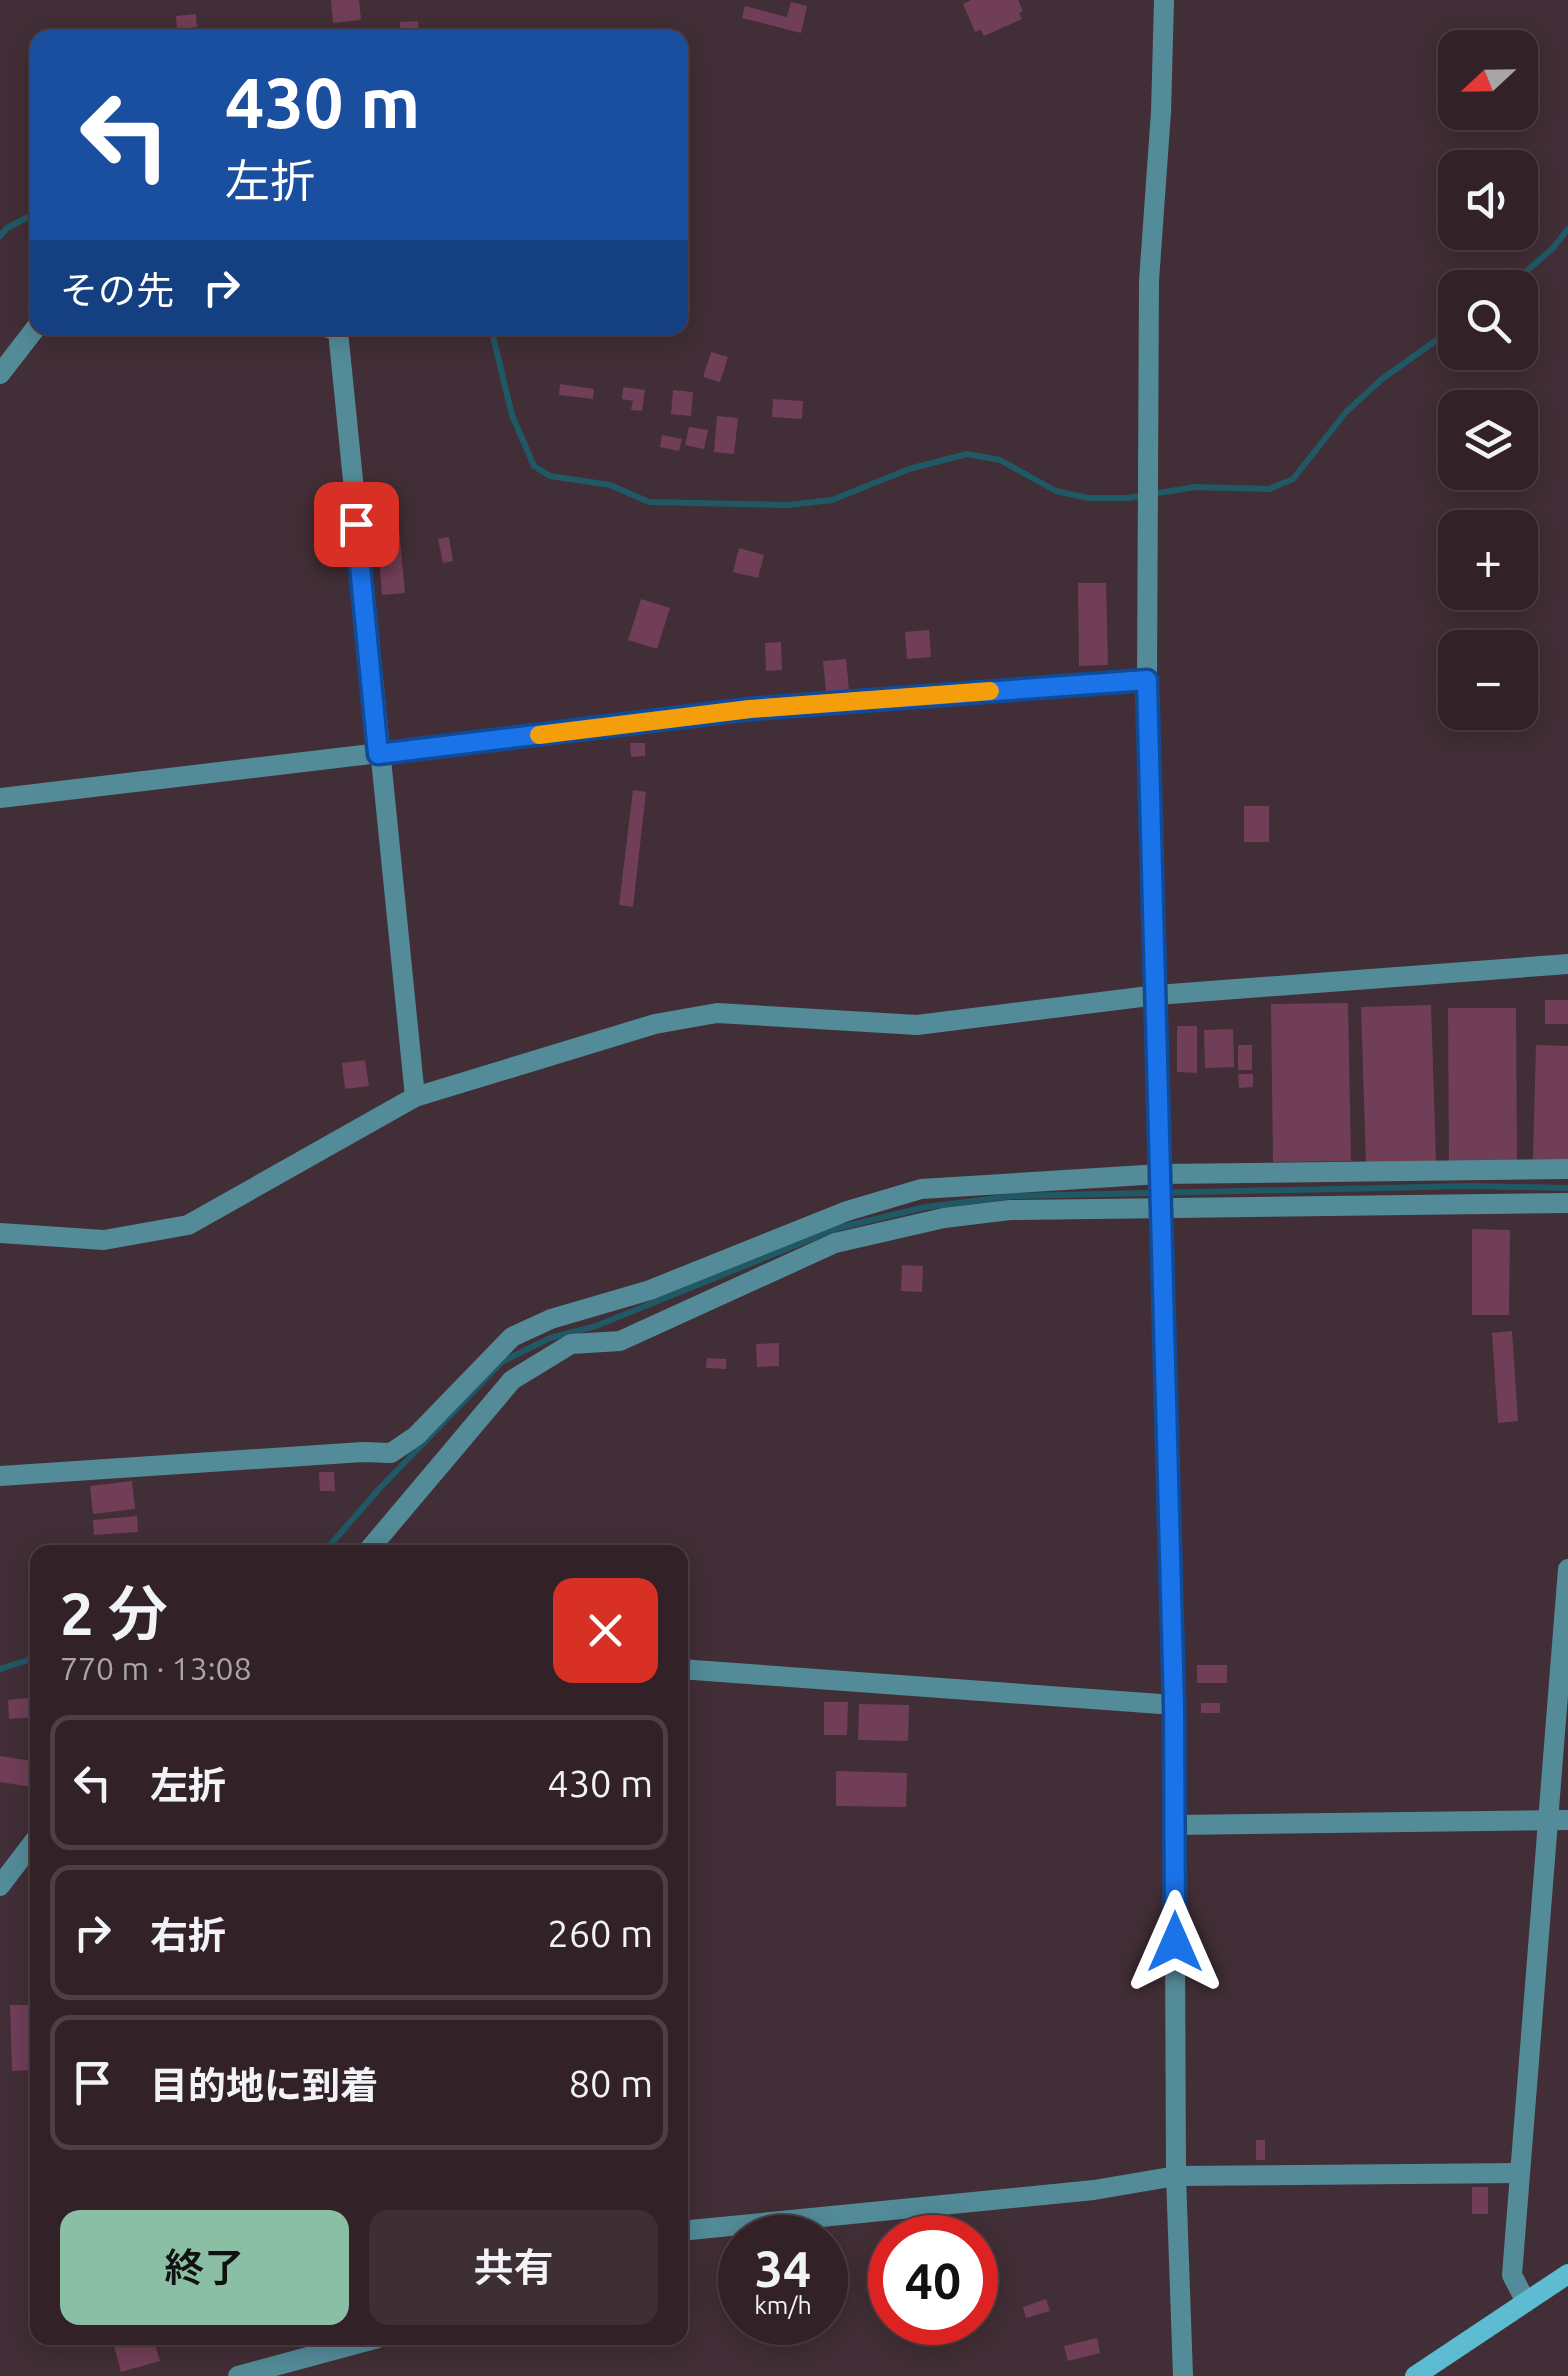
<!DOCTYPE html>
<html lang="ja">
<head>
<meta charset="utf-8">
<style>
	:root { --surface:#322228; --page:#3d2f34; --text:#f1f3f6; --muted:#a8a4a8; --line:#4d3f45; --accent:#8abfa5 }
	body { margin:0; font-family:Ubuntu,"Noto Sans JP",sans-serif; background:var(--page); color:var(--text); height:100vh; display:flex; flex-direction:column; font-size:38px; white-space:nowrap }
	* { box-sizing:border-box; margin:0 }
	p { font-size:32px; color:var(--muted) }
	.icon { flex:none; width:55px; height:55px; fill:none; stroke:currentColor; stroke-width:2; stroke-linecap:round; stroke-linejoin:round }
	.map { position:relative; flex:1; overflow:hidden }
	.side { position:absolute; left:30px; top:1545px; width:658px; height:800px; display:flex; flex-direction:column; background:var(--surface); border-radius:20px; box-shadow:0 5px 25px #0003,0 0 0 2px var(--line) }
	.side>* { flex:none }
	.guide { position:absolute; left:30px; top:30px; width:658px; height:305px; border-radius:20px; box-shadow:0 5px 25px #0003,0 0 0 2px var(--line); background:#1a4fa0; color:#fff; overflow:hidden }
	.needle { width:65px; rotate:248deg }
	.controls { position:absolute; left:1438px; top:30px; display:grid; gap:20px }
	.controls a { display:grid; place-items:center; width:100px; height:100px; border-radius:20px; background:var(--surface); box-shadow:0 5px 25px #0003,0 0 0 2px var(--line); font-size:50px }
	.speed { position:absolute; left:718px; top:2215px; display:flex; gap:20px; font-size:50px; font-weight:700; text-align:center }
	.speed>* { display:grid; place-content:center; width:130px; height:130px; border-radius:50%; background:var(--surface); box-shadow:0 5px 25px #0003,0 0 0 2px var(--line); line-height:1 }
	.speed small { font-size:25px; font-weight:400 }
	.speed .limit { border:15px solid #d22; background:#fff; color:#111 }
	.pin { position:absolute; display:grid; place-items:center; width:85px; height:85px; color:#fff; margin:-42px; border-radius:20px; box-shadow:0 5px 15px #0006 }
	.me { position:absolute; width:110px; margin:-55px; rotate:0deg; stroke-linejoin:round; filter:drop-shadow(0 0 8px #0008) }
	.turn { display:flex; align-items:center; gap:35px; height:210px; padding:0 30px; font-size:45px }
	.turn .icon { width:130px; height:130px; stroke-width:2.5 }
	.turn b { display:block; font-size:70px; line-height:85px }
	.then { display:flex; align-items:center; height:95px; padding:0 30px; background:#0003; gap:20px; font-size:38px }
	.round { display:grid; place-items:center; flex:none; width:105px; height:105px; border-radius:20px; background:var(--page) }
	.headline { display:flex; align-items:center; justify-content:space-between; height:170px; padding:0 30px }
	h1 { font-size:60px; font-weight:600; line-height:75px }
	.action { display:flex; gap:20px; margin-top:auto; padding:20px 30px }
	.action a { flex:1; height:115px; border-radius:20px; background:var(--accent); color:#111; font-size:40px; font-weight:600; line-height:115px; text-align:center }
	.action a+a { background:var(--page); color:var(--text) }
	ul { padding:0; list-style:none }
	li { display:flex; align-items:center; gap:30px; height:135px; margin:0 20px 15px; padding:0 10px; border:5px solid var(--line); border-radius:20px }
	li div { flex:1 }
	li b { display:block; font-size:38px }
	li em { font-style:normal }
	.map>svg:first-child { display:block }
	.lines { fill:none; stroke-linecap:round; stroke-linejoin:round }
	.stream { stroke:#1f5965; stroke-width:6 }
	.building { fill:#713e57 }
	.minor { stroke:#538b98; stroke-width:20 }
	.tertiary { stroke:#538b98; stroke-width:20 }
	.secondary { stroke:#5dbcd1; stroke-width:20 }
	.route-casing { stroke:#114b97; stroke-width:25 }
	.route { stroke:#1a73e8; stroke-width:18 }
	.slow { stroke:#f59e0b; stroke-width:18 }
</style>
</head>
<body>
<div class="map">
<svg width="1568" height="2376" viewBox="0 0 1568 2376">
	<rect width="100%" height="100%" fill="#422e36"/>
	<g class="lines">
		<g class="stream">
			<path d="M0 236 7 228 38 212"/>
			<path d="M1507 288 1553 248 1568 229"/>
			<path d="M491 328 512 415 534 466 550 476 610 485 649 502 788 505 832 500 909 469 967 454 1000 460 1056 491 1088 498H1128L1195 487 1269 489 1293 479 1346 412 1382 379 1455 327"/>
			<path d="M324 1552 379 1489 503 1361 550 1338 596 1326 838 1228 926 1207 1013 1196 1470 1186 1568 1188"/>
			<path d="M0 1669 38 1657"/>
		</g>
	</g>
	<g class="building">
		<path d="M331 0H359L361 20 333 23Z"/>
		<path d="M971 0H1018L1023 11 1019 13 1022 19 984 36 981 30 975 32 963 4Z"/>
		<path d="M791 2 807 6 801 33 742 18 745 6 787 17Z"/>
		<path d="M196 14 197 27 177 29 176 16Z"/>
		<path d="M418 21 419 38H401L400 22Z"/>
		<path d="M711 352 728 357 720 382 703 377Z"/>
		<path d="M560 384 594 389 593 399 559 395Z"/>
		<path d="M623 387 645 390 642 411 631 410 633 401 622 399Z"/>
		<path d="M673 390 693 392 691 416 671 414Z"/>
		<path d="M773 399 803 401 802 419 772 417Z"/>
		<path d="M717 416 738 418 734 454 714 452Z"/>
		<path d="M689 427 708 430 704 449 685 445Z"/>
		<path d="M662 435 682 439 679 451 660 447Z"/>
		<path d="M398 518 405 593 382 595 376 520Z"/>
		<path d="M449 537 453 561 443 563 438 539Z"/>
		<path d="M739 548 764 555 758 578 733 572Z"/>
		<path d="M1078 583H1106L1108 665 1079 666Z"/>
		<path d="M641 599 670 608 657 649 628 640Z"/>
		<path d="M929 630 931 657 907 659 905 632Z"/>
		<path d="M1504 633 1517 637 1515 648 1500 646Z"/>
		<path d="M781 642 782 670 766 671 765 643Z"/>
		<path d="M846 659 850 701 827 703 823 661Z"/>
		<path d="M630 743H645V756L631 757Z"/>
		<path d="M633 790 646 792 633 907 619 905Z"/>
		<rect x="1244" y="806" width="25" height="36"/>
		<rect x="1545" y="1000" width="23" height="24"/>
		<path d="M1348 1003 1351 1161 1273 1162 1271 1004Z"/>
		<path d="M1431 1005 1436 1161 1366 1163 1361 1007Z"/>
		<path d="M1448 1008H1516L1517 1164 1449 1165Z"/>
		<path d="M1177 1026H1197V1073L1177 1072Z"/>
		<path d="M1233 1029 1234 1067 1205 1068 1204 1030Z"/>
		<rect x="1238" y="1045" width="14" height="25"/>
		<path d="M1536 1045 1568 1046V1160L1533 1159Z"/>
		<path d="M365 1060 369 1086 345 1089 342 1063Z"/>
		<path d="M1238 1074H1253V1087L1239 1088Z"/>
		<path d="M1472 1229 1510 1230 1509 1315H1472Z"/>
		<path d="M902 1265 923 1266 922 1292 901 1291Z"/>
		<path d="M1512 1331 1518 1421 1498 1423 1492 1333Z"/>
		<path d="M779 1343V1366L757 1367 756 1344Z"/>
		<path d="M707 1358 726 1359V1369L706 1368Z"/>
		<path d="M319 1472H334L335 1491H320Z"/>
		<path d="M132 1481 135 1509 93 1514 90 1486Z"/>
		<path d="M137 1516 138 1532 94 1535 93 1520Z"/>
		<rect x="1197" y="1665" width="30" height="18"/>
		<path d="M38 1697V1717L9 1719 8 1700Z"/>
		<path d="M824 1702H848L847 1735H824Z"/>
		<rect x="1201" y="1703" width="19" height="10"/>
		<path d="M859 1704 909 1705 908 1741 858 1740Z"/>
		<path d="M0 1756 38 1762V1788L0 1782Z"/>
		<path d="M836 1771 907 1773 906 1807 836 1806Z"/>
		<path d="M10 2005H38V2070L12 2071Z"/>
		<rect x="1256" y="2140" width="9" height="20"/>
		<rect x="1472" y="2187" width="16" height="27"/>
		<path d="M1046 2299 1050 2311 1026 2318 1023 2307Z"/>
		<path d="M112 2338H153L160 2361 121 2372Z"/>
		<path d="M1097 2338 1100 2353 1068 2361 1064 2346Z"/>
	</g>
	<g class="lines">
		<g class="minor">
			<path d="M328 328 338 331 415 1097"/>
			<path d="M0 374 38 325"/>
			<path d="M0 798 750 709 1147 680"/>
			<path d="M0 1233 104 1240 188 1225 415 1097 655 1024 717 1013 917 1025 1157 995 1568 964"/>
			<path d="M0 1476 363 1452 391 1453 416 1436 512 1337 551 1319 650 1290 847 1211 921 1189 1160 1174 1568 1169"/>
			<path d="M367 1552 512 1380 571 1344 620 1341 835 1243 944 1218 1010 1210 1568 1203"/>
			<path d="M680 1669 1174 1705"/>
			<path d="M1174 1825 1568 1820"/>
			<path d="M0 1886 38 1836"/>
			<path d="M680 2231 1094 2190 1176 2176 1520 2173"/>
			<path d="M1526 2302 1512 2275 1568 1569"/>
			<path d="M238 2376 378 2338"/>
		</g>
		<path class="tertiary" d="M1164 0 1161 112 1149 281 1147 680 1174 1705 1176 2176 1183 2376"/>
		<path class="secondary" d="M1415 2376 1568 2274"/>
	</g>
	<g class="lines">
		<g class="route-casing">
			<path id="route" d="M356 524 378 754 750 709 1147 680 1174 1705 1175 1942"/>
		</g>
		<use href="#route" class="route"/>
		<path class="slow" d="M539 735 750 709 990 691"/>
	</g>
</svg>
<div class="controls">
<a><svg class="needle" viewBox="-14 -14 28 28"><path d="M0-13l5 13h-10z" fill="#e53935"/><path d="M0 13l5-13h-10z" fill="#a8a4a8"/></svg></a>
<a><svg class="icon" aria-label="sound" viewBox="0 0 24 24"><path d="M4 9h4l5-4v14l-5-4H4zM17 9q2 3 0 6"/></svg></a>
<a><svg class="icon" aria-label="search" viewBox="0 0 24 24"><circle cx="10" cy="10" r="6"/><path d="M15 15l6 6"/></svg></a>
<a><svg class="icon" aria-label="layers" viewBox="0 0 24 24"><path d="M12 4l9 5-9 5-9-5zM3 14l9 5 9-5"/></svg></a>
<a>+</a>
<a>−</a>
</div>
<div class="speed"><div>34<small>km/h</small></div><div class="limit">40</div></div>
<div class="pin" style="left:356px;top:524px;background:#d93025"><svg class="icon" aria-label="arrive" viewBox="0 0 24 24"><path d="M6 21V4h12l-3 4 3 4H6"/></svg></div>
<svg class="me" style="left:1175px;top:1942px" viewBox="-20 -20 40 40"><path d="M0-17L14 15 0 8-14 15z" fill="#1a73e8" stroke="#fff" stroke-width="4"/></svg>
<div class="guide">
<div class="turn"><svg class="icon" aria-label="left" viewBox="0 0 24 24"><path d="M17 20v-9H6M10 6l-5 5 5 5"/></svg><div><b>430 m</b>左折</div></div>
<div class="then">その先<svg class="icon" aria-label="right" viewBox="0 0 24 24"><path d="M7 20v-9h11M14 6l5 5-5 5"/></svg></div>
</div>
<section class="side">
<div class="headline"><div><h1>2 分</h1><p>770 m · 13:08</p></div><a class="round" style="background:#d93025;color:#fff"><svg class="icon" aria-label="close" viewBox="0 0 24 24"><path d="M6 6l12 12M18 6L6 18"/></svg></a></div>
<ul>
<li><svg class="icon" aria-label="left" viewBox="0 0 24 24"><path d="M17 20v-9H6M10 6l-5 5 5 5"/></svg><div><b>左折</b></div><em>430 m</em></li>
<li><svg class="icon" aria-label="right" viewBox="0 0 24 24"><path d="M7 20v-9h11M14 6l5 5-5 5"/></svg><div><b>右折</b></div><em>260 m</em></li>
<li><svg class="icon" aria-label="arrive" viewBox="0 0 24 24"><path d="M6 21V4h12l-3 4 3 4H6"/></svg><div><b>目的地に到着</b></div><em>80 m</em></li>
</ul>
<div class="action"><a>終了</a><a>共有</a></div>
</section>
</div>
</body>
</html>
